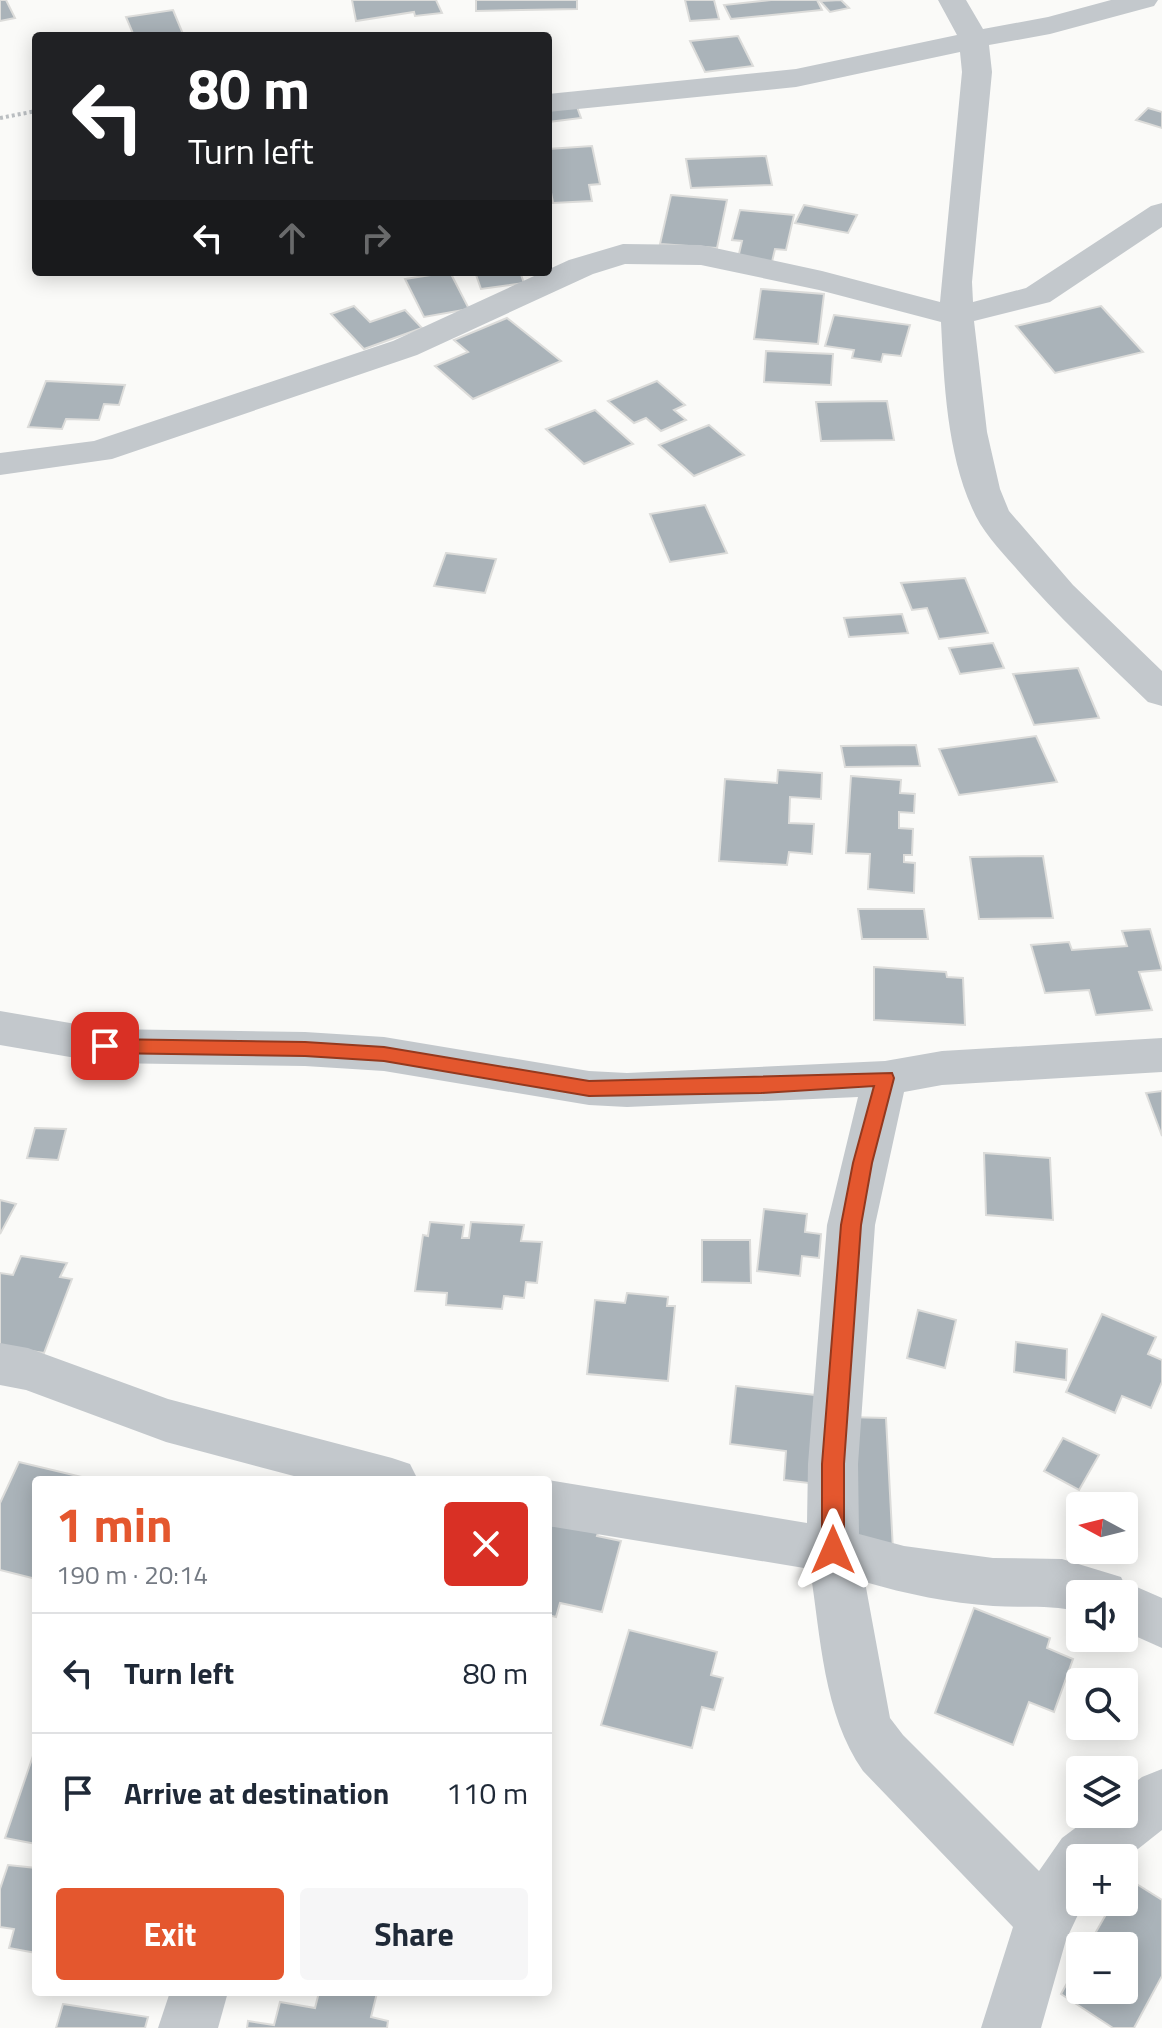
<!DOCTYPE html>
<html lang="en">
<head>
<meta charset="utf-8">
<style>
	:root { --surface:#fff; --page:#f6f6f7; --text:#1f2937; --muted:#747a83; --line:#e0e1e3; --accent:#e4572e }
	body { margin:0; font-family:"Titillium Web",sans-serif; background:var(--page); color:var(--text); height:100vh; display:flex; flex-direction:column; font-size:30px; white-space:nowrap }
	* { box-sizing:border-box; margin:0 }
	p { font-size:26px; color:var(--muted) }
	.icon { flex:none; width:44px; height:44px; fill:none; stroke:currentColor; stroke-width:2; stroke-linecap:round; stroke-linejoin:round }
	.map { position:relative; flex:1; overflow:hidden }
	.panel { position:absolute; left:32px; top:1476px; width:520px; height:520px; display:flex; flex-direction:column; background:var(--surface); border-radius:8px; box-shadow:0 4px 20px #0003 }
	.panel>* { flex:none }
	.guide { position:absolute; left:32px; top:32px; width:520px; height:244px; border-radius:8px; box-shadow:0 4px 20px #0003; background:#202124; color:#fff; overflow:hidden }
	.needle { width:52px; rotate:277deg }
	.controls { position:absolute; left:1066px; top:1492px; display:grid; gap:16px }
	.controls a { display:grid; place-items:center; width:72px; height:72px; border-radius:8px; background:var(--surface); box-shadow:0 4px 20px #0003; font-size:40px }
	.pin { position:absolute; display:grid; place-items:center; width:68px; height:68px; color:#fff; margin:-34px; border-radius:16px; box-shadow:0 4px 12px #0006 }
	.me { position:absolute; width:88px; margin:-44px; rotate:0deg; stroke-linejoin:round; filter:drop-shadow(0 0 6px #0008) }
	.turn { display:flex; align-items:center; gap:28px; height:168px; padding:0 24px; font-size:36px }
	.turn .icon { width:104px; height:104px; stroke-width:2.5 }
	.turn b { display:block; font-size:56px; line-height:68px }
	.lanes { display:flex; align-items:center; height:76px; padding:0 24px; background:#0003; justify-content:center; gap:40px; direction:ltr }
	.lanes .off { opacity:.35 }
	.round { display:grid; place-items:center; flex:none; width:84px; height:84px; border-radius:8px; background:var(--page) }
	.overview { display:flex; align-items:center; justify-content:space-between; height:136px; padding:0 24px }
	h1 { font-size:48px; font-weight:700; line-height:60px; color:var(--accent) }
	.action { display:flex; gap:16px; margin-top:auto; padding:16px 24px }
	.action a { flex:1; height:92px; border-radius:8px; background:var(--accent); color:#fff; font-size:32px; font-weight:700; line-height:92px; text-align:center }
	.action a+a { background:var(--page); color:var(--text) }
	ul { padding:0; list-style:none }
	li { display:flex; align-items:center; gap:24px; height:120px; padding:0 24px; border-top:2px solid var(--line) }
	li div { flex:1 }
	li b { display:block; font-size:30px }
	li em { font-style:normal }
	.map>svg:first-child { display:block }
	.building { fill:#aab3b9; stroke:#dcdcda; stroke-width:2 }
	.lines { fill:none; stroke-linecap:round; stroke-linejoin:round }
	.path { stroke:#bbbfc2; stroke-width:4; stroke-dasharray:3 3; stroke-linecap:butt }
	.minor { fill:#c3c8cc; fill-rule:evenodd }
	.route { fill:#e4572e; stroke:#94391e; stroke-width:2 }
</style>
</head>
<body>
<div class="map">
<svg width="1162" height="2028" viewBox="0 0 1162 2028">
	<rect width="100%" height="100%" fill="#fafaf8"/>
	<g class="building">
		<path d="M0 0H6L15 18 0 21Z"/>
		<path d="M352 0H436L442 13 415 16 414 12 356 21Z"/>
		<path d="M476 0H577V9L476 11Z"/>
		<path d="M685 0H714L719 19 690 21Z"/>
		<path d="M771 0H817L822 10 731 19 724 5Z"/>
		<path d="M841 0 849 8 830 12 820 1Z"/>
		<path d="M173 10 183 34 134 36 126 17Z"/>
		<path d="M548 33 550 58 548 36 472 35Z"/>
		<path d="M738 36 753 66 705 72 690 41Z"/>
		<path d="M576 104 581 118 548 122V107Z"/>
		<path d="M1148 108 1162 112V128L1136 120Z"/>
		<path d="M592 146 600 184 589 185 592 201 553 203 548 177V149Z"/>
		<path d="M766 156 772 185 691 188 686 159Z"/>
		<path d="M671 195 727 200 717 248 660 244Z"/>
		<path d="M804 205 857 215 848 233 795 223Z"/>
		<path d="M740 210 794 215 786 250 775 249 772 262 738 258 742 241 732 240Z"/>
		<path d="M450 272 469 309 424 317 405 279Z"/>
		<path d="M475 272H520L524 283 481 289Z"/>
		<path d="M761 289 824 294 818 344 754 339Z"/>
		<path d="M354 306 370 322 405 310 422 328 364 349 331 314Z"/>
		<path d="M1101 306 1143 352 1055 373 1016 326Z"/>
		<path d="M834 315 910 325 901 356 883 354 881 362 852 358 854 350 825 346Z"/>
		<path d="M507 318 561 361 473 399 435 366 468 352 454 340Z"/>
		<path d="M766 351 833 354 831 385 764 382Z"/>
		<path d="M46 381 125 385 119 405 104 404 99 420 66 419 62 429 28 427Z"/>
		<path d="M657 381 685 405 674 410 686 420 661 431 646 418 634 423 608 401Z"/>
		<path d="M887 401 894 440 821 441 816 402Z"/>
		<path d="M595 410 633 444 584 464 546 429Z"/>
		<path d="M709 425 744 455 694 476 659 445Z"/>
		<path d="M705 505 727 553 670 562 650 514Z"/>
		<path d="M446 553 496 559 485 593 434 586Z"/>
		<path d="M965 578 988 633 939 639 927 608 912 610 901 583Z"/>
		<path d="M902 614 908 633 849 637 844 618Z"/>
		<path d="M993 643 1004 668 960 674 949 648Z"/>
		<path d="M1078 668 1099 718 1034 725 1013 674Z"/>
		<path d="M1036 736 1057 782 959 795 939 749Z"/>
		<path d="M916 745 920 766 845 767 841 746Z"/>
		<path d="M778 770 822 773 821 799 790 797 789 823 814 824 812 854 789 852 787 865 719 861 725 779 777 783Z"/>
		<path d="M851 776 901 780 900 793 915 794 914 813 899 812V828L913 829 912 855H904V862L915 863 914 893 868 889 870 854 846 853Z"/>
		<path d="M1043 856 1053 918 979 919 970 857Z"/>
		<path d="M858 909H924L928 939H862Z"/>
		<path d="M1150 929 1162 970 1139 972 1152 1010 1096 1015 1089 990 1045 993 1031 945 1069 942 1072 950 1127 946 1122 931Z"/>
		<path d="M874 967 946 972 947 977 963 978 965 1025 874 1020Z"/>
		<path d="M1162 1091V1136L1146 1093Z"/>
		<path d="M35 1128 66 1129 58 1160 27 1158Z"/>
		<path d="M984 1153 1050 1158 1053 1220 986 1215Z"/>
		<path d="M0 1200 16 1204 0 1234Z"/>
		<path d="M764 1209 807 1214 805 1232 821 1234 819 1258 802 1256 800 1276 757 1271Z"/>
		<path d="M430 1222 464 1225 462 1238H469L471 1222 524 1225 521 1241 542 1242 537 1283 526 1282 524 1298 504 1296 502 1309 446 1305 447 1293 415 1291 423 1235 428 1236Z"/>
		<path d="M702 1240H750L751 1283 702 1282Z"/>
		<path d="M21 1256 67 1263 60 1277 72 1279 44 1353 0 1346V1273L13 1275Z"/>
		<path d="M627 1293 668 1297 667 1306H675L668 1381 587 1374 595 1300 625 1303Z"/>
		<path d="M918 1310 956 1320 945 1368 907 1358Z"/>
		<path d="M1102 1314 1156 1337 1148 1354 1162 1360V1382L1151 1408 1122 1396 1115 1413 1066 1392Z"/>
		<path d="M1016 1342 1067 1349 1066 1380 1014 1372Z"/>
		<path d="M736 1386 824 1396 817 1484 784 1480 786 1451 730 1444Z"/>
		<path d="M846 1417 886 1418 893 1550 851 1548Z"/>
		<path d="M1063 1438 1099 1455 1079 1490 1044 1471Z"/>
		<path d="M19 1462 90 1479 36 1480V1579L0 1570V1503Z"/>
		<path d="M548 1525 600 1528 597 1536 621 1541 602 1612 560 1603 556 1617 548 1615Z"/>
		<path d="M974 1608 1050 1638 1047 1648 1073 1659 1054 1712 1029 1702 1013 1745 935 1713Z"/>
		<path d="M629 1630 717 1652 711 1675 723 1678 714 1710 702 1707 692 1748 601 1725Z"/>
		<path d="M36 1747V1844L5 1838Z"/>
		<path d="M8 1865 36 1868V1953L9 1948 14 1929 0 1927V1889Z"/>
		<path d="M1127 1878 1162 1900V1976L1134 2028H1113L1061 1994 1080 1960V1990H1124V1946H1088L1113 1902H1124Z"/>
		<path d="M319 1992 377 1993 371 2017 388 2021 387 2028H247L248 2021 274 2025 280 2002 315 2008Z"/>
		<path d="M63 2004 148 2017 145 2028H56Z"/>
	</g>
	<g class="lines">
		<path class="path" d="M0 118 36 111"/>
		<g class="minor">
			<path d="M938 0H966L983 29 1048 17 1111 0H1158L1154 6 1050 34 989 45 992 72 972 282 973 302 1026 288 1151 206 1162 203V227L1050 302 974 321 987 432 1000 489 1009 511 1073 585 1162 671V706L1148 702C1103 658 1056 615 1015 567 999 549 981 530 972 508 947 452 944 383 941 322L819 290 701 265 625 264 593 274 417 355 112 459 0 475V453L94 441 393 341 569 260 623 244 701 245 822 271 940 302 962 72 960 52 796 87 548 112V94L796 69 957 35Z"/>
			<path d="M0 1011 105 1029 305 1032 384 1037 589 1071 627 1073 885 1061 942 1051 1162 1038V1072L942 1085 904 1092 875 1225 858 1464 859 1534 904 1546 993 1558 1062 1559 1121 1577 1123 1581 1162 1598V1648L1124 1631V1594H1080V1612C1051 1604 1023 1608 993 1606 950 1603 906 1594 865 1582L890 1718 903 1735 1039 1871 1062 1838 1094 1814H1124V1791L1142 1777 1162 1769V1830L1124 1860 1080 1858V1902H1084L1066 1940 1041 2028H981L1013 1927 863 1771C823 1713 821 1638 810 1569L548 1526V1480L807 1523 808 1464 827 1225 858 1097 627 1107 589 1105 384 1071 305 1066 105 1063 0 1045Z"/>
			<path d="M0 1343 28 1348 168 1399 392 1458 410 1464 418 1480H309L166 1442 26 1390 0 1385Z"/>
			<path d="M170 1992H228L218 2028H158Z"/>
		</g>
	</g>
	<path class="route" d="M105 1039 305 1042 384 1047 589 1081 892 1073 894 1078 872 1163 861 1225 844 1464V1550L840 1557 833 1560 825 1557 822 1550V1464L841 1225 853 1163 874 1086 761 1093 589 1096 384 1061 305 1056 105 1053 96 1046Z"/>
</svg>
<div class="controls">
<a><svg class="needle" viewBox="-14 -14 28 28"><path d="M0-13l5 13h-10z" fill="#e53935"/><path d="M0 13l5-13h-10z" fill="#747a83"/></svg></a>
<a><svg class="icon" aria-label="sound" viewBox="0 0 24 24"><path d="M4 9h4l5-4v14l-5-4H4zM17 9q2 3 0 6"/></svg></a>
<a><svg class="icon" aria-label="search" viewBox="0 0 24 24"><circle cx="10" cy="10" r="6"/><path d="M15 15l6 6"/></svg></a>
<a><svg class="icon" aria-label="layers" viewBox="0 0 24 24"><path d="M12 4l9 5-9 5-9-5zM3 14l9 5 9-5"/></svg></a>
<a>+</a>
<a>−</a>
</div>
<div class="pin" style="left:105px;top:1046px;background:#d93025"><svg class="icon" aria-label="arrive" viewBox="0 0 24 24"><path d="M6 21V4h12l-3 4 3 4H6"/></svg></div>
<svg class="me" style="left:833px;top:1550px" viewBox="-20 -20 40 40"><path d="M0-17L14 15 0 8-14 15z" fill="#e4572e" stroke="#fff" stroke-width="4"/></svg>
<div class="guide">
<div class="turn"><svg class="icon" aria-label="left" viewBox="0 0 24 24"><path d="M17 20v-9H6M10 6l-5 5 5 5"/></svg><div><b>80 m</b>Turn left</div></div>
<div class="lanes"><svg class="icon" aria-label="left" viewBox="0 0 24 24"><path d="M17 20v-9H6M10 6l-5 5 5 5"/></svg><svg class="icon off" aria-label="ahead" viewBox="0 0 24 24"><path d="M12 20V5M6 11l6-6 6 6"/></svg><svg class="icon off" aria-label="right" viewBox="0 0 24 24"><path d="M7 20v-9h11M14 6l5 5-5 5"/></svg></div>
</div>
<section class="panel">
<div class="overview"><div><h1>1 min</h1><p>190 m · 20:14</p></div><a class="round" style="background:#d93025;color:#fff"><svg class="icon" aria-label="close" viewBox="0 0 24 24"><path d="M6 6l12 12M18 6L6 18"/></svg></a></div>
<ul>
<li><svg class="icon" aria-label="left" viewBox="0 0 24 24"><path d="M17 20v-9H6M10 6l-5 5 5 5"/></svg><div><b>Turn left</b></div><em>80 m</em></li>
<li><svg class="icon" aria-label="arrive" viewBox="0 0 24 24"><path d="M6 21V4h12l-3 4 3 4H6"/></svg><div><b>Arrive at destination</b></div><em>110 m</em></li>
</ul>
<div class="action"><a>Exit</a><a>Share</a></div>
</section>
</div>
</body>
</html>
